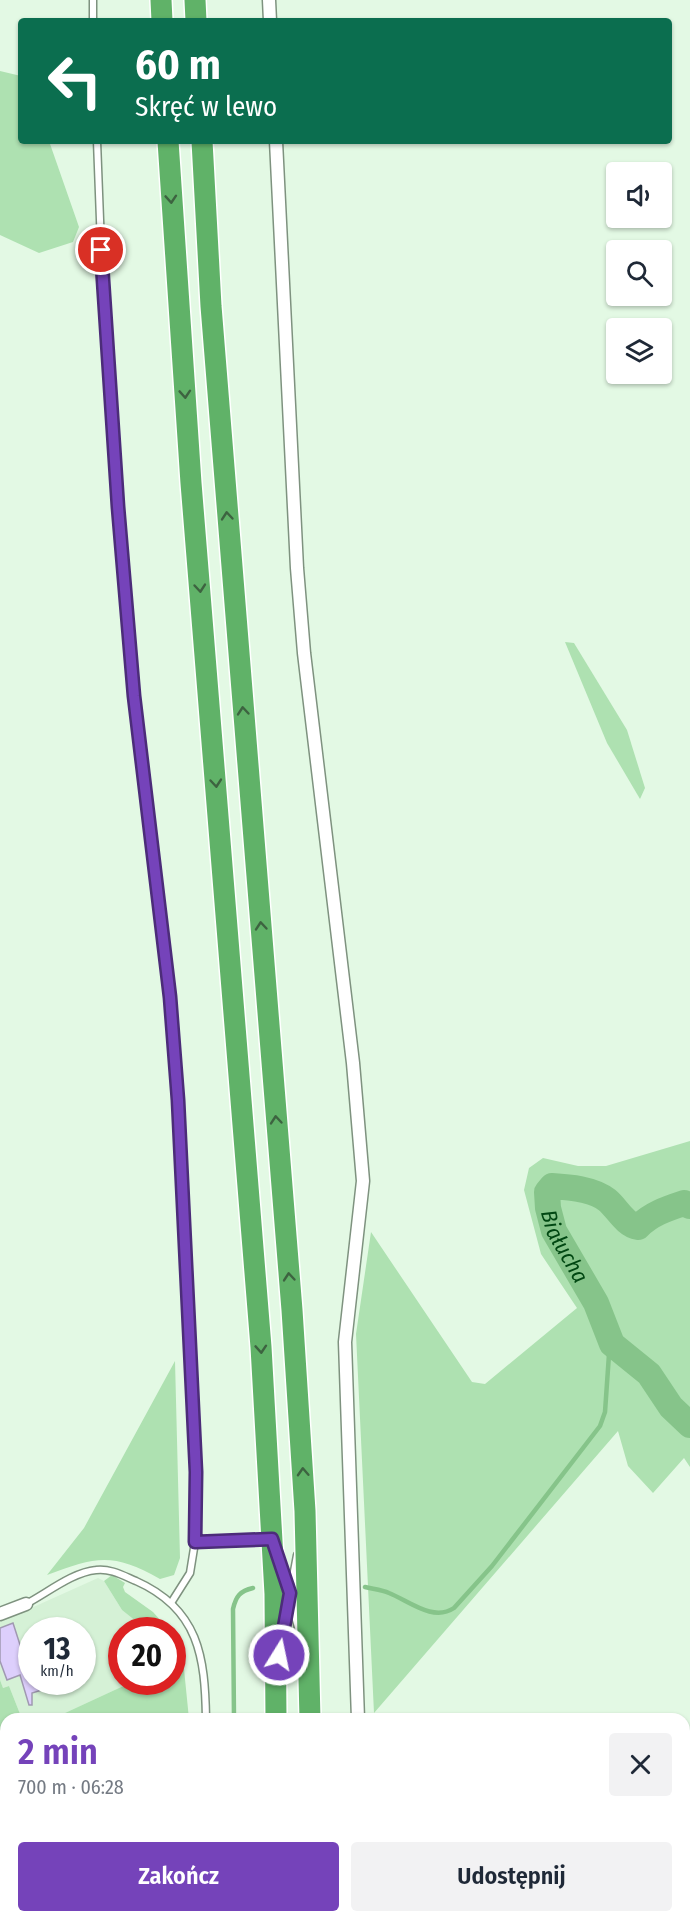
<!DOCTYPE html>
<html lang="pl">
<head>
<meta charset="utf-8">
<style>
	:root { --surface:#fff; --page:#f2f2f3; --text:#1f2937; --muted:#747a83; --accent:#7543ba }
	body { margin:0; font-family:"Fira Sans Condensed",sans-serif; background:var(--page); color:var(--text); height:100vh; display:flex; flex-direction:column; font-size:22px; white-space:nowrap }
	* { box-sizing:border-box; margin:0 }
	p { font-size:20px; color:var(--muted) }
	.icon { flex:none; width:33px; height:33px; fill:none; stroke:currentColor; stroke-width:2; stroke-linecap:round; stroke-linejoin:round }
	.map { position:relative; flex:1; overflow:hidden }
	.details { position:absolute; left:0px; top:1713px; width:690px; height:210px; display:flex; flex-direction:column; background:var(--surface); border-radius:18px 18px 0 0; box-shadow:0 2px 4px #0004 }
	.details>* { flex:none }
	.banner { position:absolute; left:18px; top:18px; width:654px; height:126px; border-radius:6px; box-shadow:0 2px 4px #0004; background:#0b6e4f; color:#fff; overflow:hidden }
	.tools { position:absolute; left:606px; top:162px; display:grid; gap:12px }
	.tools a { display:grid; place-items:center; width:66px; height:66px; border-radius:6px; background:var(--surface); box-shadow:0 2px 4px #0004; font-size:30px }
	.speed { position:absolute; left:18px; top:1617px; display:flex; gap:12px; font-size:30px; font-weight:700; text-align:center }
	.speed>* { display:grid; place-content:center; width:78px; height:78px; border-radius:50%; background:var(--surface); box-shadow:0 2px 4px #0004; line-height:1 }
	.speed small { font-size:15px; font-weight:400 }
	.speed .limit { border:9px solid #d22; background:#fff; color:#111 }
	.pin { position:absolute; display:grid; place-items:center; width:51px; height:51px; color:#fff; margin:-26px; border:3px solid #fff; border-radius:50%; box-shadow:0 2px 6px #0007 }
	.me { position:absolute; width:66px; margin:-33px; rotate:10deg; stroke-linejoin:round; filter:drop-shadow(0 0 4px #0008) }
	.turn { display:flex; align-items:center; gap:21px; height:126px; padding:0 18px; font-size:27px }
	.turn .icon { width:78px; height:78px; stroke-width:2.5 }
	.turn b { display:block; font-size:42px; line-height:51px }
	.round { display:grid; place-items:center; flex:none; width:63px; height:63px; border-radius:6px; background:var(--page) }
	.overview { display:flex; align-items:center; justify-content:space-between; height:102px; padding:0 18px }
	h1 { font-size:36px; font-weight:600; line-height:45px; color:var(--accent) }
	.action { display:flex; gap:12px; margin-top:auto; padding:12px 18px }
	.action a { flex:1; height:69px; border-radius:6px; background:var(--accent); color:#fff; font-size:24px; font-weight:600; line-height:69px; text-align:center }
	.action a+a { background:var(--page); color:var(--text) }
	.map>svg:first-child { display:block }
	.built { fill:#d5f1d6; fill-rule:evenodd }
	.green { fill:#aee1b1 }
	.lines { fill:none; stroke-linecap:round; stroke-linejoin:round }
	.stream { stroke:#86c48a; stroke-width:4.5 }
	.river { stroke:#86c48a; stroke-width:26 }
	.building { fill:#ddcffc; stroke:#a099b1; stroke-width:1.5 }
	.motorway-tunnel { stroke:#bdd0be; stroke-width:21; stroke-dasharray:21 10; stroke-linecap:butt }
	.service-casing { stroke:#7e927f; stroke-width:9 }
	.minor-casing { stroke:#7e927f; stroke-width:15 }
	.motorway-casing { stroke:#fff; stroke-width:24 }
	.service { stroke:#fff; stroke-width:6 }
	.minor { stroke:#fff; stroke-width:12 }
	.motorway { stroke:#60b268; stroke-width:21 }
	.oneway { stroke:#3d6340 }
	.route-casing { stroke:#4c2c79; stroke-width:15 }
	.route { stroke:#7543ba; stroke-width:10 }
	.labels { text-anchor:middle; stroke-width:4.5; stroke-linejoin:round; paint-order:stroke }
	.water-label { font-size:22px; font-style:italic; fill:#004712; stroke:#fff }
</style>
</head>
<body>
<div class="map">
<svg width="690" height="1923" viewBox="0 0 690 1923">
	<rect width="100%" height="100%" fill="#e3f9e4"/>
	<path class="built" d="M98 1578 104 1581 122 1610 147 1630H122V1682H132L52 1719H22L9 1686 3 1688 0 1680V1622ZM32 1630H82V1682H32Z"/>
	<g class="green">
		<path d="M0 71 21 76V141H49L79 227 73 242 39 253 0 235Z"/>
		<path d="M565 642 574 643 627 730 645 788 640 799 607 743Z"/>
		<path d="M690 1141V1467L684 1458 653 1493 628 1466 618 1431 374 1713 356 1334 371 1232 472 1382 485 1384 577 1308 541 1254 524 1190 529 1168 543 1158 578 1166H606Z"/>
		<path d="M175 1361 180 1558 174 1575 160 1579C112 1552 96 1557 47 1575L84 1528Z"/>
		<path d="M112 1575 125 1583 123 1587 125 1592 153 1612 169 1630H147L122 1610 104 1581Z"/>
		<path d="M173 1635 184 1669 189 1719H52L132 1682H172Z"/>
		<path d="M0 1680 3 1688 9 1686 22 1719H6V1917H185L169 1923H0Z"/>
	</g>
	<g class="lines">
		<g class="stream">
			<path d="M365 1587C373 1589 382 1590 389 1593 409 1601 433 1622 454 1608L492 1566 600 1426 605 1412 610 1340"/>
			<path d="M234 1719 233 1609C236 1596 240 1591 253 1588"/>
			<path d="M169 1917 170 1923"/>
		</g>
		<path class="river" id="s1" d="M690 1206 684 1203C666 1209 651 1214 638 1227 625 1225 617 1208 607 1200 593 1189 569 1187 552 1186L547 1192 548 1208 554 1231 596 1303 612 1344 649 1374 671 1407 690 1425"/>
	</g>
	<path class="building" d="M13 1623 32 1682H60L61 1684 32 1693V1705H29L20 1675 7 1680 0 1661V1628Z"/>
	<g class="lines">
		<g class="motorway-tunnel">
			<path d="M271 1923V1917"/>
			<path d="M307 1923V1917"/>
		</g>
		<g class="service-casing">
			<g id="service">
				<path d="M93 0V21"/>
				<path d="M97 141 102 272 118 507 134 696 172 1019 178 1100 196 1471 195 1542 190 1573 171 1603"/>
				<path d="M195 1542 269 1539"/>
				<path d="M282 1569 299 1631"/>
				<path d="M26 1604C47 1593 73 1572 96 1570 110 1568 124 1576 136 1581 199 1609 205 1657 206 1719"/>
				<path d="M284 1625 297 1555"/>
				<path d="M210 1917V1923"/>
			</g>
		</g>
		<g class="minor-casing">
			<g id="minor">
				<path d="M269 0 270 21"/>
				<path d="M276 141 297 568 304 653 353 1063 363 1181 345 1342 358 1719"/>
				<path d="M0 1614 26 1604"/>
				<path d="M362 1923V1917"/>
			</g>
		</g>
		<g class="motorway-casing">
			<g id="motorway">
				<path d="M161 0 162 21"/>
				<path d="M195 0 196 21"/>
				<path d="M168 141 191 483 261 1347 275 1594 276 1719"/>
				<path d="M202 141 211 306 292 1310 305 1511 310 1719"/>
			</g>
		</g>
		<use href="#service" class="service"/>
		<use href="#minor" class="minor"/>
		<use href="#motorway" class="motorway"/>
	</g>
	<defs><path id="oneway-chevron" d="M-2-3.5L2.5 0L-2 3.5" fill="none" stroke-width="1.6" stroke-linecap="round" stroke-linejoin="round" transform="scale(1.5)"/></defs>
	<g class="oneway">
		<use href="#oneway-chevron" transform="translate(171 199) rotate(86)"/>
		<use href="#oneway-chevron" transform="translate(185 394) rotate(86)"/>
		<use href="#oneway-chevron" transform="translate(227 516) rotate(-95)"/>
		<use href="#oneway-chevron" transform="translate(200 588) rotate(85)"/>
		<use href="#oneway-chevron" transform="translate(243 711) rotate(-95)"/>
		<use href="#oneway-chevron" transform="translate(216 783) rotate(85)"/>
		<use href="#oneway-chevron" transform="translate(261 926) rotate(-95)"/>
		<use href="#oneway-chevron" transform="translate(276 1120) rotate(-95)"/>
		<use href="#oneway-chevron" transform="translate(289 1277) rotate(-95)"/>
		<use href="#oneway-chevron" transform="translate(261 1349) rotate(86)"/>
		<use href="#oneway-chevron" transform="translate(303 1472) rotate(-93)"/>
	</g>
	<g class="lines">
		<g class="route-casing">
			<path id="route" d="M101 250 118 507 134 696 170 997 178 1100 196 1472 195 1542 272 1539 290 1593 279 1655"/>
		</g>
		<use href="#route" class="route"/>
	</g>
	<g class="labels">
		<g class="water-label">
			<text dy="8" stroke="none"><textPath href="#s1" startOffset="224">Białucha</textPath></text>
		</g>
	</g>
</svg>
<div class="tools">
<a><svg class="icon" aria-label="sound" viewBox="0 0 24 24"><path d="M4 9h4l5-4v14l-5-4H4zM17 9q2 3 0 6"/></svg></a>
<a><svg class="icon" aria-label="search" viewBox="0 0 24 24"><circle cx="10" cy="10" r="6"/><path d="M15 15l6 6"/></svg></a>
<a><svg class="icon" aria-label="layers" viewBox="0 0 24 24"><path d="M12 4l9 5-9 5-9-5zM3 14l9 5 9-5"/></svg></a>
</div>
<div class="speed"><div>13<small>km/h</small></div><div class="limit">20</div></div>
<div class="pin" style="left:101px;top:250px;background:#d93025"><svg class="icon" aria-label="arrive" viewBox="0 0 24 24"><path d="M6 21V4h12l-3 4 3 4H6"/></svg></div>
<svg class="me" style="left:279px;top:1655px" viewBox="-20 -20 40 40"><circle r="17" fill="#7543ba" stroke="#fff" stroke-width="3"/><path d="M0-11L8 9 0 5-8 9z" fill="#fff"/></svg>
<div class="banner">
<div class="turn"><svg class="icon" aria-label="left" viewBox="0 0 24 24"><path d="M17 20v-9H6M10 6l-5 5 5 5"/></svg><div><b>60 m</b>Skręć w lewo</div></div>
</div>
<section class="details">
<div class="overview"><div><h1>2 min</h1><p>700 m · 06:28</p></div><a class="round"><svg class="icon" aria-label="close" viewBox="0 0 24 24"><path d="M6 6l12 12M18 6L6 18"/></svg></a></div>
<div class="action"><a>Zakończ</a><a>Udostępnij</a></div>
</section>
</div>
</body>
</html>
